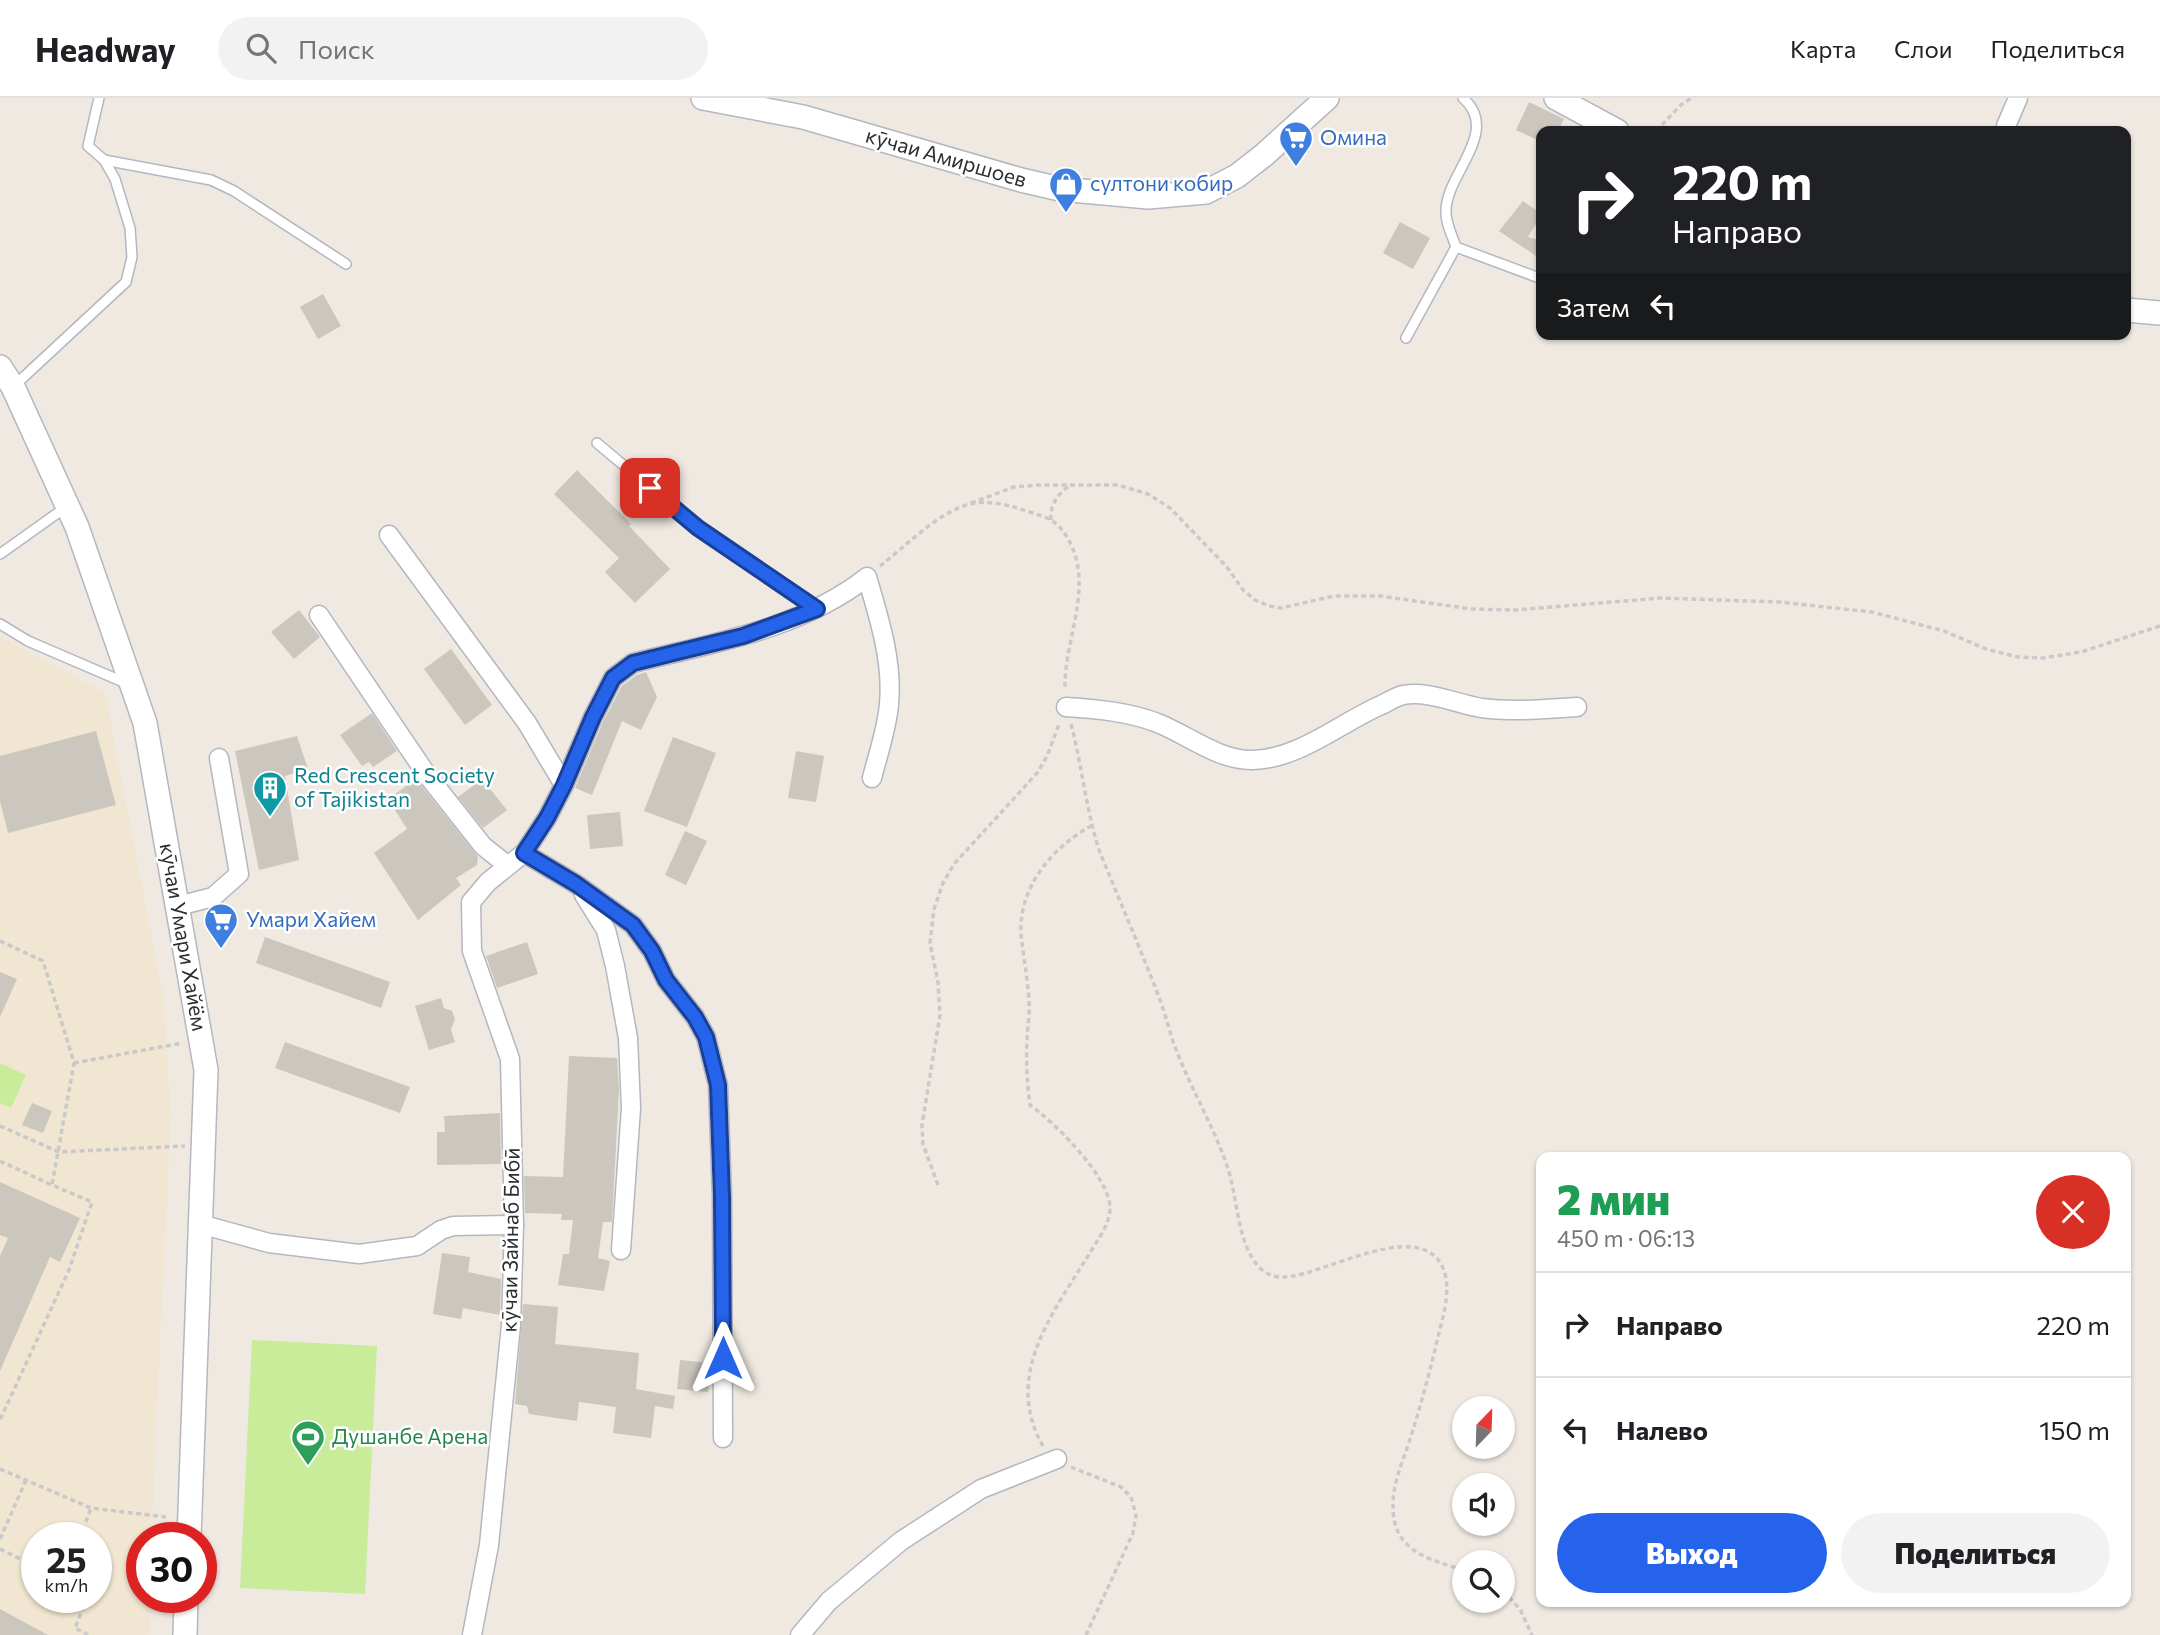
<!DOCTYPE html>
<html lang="ru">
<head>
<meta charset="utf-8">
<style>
	:root { --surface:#fff; --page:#f2f2f2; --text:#202124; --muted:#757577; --line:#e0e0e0; --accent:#2563eb }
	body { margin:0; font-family:Commissioner,sans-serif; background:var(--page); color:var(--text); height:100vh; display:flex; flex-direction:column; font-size:26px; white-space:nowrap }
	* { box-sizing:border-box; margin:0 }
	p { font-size:23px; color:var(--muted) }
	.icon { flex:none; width:38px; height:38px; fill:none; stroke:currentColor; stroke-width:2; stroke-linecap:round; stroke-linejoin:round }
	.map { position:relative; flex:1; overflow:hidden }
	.details { position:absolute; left:1536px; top:1054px; width:595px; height:455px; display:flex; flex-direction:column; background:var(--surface); border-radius:14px; box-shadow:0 2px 5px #0004 }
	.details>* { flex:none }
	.guide { position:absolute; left:1536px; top:28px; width:595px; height:214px; border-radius:14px; box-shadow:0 2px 5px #0004; background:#202124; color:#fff; overflow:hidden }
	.needle { width:46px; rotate:23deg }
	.buttons { position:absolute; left:1452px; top:1298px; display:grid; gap:14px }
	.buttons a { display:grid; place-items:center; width:63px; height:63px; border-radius:50%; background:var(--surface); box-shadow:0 2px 5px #0004; font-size:35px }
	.speed { position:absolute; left:21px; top:1424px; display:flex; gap:14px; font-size:35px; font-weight:700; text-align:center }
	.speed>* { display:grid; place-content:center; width:91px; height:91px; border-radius:50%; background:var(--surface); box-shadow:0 2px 5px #0004; line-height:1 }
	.speed small { font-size:18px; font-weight:400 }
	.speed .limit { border:10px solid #d22; background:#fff; color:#111 }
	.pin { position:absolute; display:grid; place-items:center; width:60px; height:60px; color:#fff; margin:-30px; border-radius:14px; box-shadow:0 4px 10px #0006 }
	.me { position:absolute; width:77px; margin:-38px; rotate:0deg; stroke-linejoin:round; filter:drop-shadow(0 0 5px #0008) }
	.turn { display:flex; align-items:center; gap:24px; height:147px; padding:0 21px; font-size:32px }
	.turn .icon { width:91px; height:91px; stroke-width:2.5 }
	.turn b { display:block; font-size:49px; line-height:60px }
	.then { display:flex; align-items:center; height:66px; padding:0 21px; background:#0003; gap:14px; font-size:26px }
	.round { display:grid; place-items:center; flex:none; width:74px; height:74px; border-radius:37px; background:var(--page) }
	.head { display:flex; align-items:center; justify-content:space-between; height:119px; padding:0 21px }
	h1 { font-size:42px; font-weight:800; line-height:52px; color:#1e9e55 }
	.primary-button { display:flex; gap:14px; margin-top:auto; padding:14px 21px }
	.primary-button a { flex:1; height:80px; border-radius:42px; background:var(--accent); color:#fff; font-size:28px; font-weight:800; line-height:80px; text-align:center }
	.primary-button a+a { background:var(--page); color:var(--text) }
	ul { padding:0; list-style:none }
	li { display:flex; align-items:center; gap:21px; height:105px; padding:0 21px; border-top:2px solid var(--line) }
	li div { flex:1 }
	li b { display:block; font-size:26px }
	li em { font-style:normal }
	header { display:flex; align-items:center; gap:42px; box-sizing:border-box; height:98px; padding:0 35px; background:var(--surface); border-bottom:2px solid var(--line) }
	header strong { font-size:33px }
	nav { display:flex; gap:38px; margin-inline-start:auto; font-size:24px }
	.search { width:490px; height:63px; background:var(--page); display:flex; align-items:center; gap:18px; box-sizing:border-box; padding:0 24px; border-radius:38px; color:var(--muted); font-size:26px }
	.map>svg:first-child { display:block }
	.education { fill:#f0e6d1; fill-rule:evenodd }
	.pitch { fill:#c9ec9a }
	.building { fill:#cbc7bf }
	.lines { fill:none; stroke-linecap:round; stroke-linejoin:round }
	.service-casing { stroke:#b4b7c1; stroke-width:12 }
	.minor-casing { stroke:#b4b7c1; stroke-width:21 }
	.tertiary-casing { stroke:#b4b7c1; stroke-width:26 }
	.path { stroke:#c9c9c9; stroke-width:3.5; stroke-dasharray:5 3.5; stroke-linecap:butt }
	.service { stroke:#fff; stroke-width:9 }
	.minor { stroke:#fff; stroke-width:18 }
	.tertiary { stroke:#fff; stroke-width:23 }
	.route-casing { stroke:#184099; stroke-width:18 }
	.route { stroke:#2563eb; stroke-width:12 }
	.labels { text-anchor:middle; stroke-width:5; stroke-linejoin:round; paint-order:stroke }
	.shop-label { font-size:21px; fill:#366cbe; stroke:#fff; text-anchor:start }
	.street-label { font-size:21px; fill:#2e2e2e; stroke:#fff }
	.culture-label { font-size:21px; fill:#0d838f; stroke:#fff; text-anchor:start }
	.leisure-label { font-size:21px; fill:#27864d; stroke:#fff; text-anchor:start }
</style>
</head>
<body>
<header>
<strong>Headway</strong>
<div class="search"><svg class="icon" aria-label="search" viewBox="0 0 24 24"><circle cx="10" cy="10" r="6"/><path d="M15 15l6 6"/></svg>Поиск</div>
<nav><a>Карта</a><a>Слои</a><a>Поделиться</a></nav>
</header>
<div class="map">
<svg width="2160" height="1537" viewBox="0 0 2160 1537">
	<rect width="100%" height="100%" fill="#efe9e1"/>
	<path class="education" d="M0 539 105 595 164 904 171 1018 157 1304 152 1440H142V1500H151L149 1537H0ZM37 1440H96V1500H37Z"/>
	<g class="pitch">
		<path d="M0 965 26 977 11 1010 0 1005Z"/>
		<path d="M252 1242 377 1248 365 1496 240 1490Z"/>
	</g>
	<g class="building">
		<path d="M1529 4 1564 21 1558 33H1542V44L1516 32Z"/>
		<path d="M1523 103 1542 116 1528 139 1542 143V162L1499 133Z"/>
		<path d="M1400 124 1430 140 1413 171 1383 155Z"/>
		<path d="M323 196 341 228 318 241 300 209Z"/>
		<path d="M577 372 631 426 629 428 670 471 635 505 605 474 619 460 554 396Z"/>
		<path d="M299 512 320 539 294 561 271 534Z"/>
		<path d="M451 551 492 607 465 627 424 571Z"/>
		<path d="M646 574 657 599 641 632 622 623 592 697 575 690 603 624 622 588 637 577Z"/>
		<path d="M372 615 397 653 373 669 369 664 362 668 340 637Z"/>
		<path d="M96 633 116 707 8 735 0 703V658Z"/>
		<path d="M297 638 308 671 285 678 299 762 259 772 235 653Z"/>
		<path d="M673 639 716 655 687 729 644 713Z"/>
		<path d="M796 653 824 658 816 704 788 700Z"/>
		<path d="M416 681 478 759 477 767 456 780 461 787 418 822 374 755 407 731 388 701Z"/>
		<path d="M482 681 507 712 483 730 458 699Z"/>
		<path d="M620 714 623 748 590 751 587 717Z"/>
		<path d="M685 733 707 743 686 787 665 777Z"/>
		<path d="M265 839 390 884 381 910 256 865Z"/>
		<path d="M527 844 538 876 497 890 486 858Z"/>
		<path d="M0 874 17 881 0 919Z"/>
		<path d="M441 900 444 910 452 913 455 921 451 932 455 944 429 952 415 908Z"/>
		<path d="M285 944 410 989 400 1015 275 970Z"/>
		<path d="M569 958 617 960 619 992 612 1124H603L598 1160 610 1163 604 1193 558 1187 563 1156H569L573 1122H561L562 1116 525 1115 524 1078 563 1079Z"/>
		<path d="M32 1005 52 1013 43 1035 22 1027Z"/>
		<path d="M500 1015 501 1066 437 1067V1034H445L444 1018Z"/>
		<path d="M0 1084 80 1120 60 1164 50 1159 0 1273V1158L8 1140 0 1137Z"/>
		<path d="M442 1155 470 1159 468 1174 501 1181 500 1217 463 1210 461 1221 433 1216Z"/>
		<path d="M523 1206 558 1209 555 1246 639 1255 636 1291 675 1298 673 1311 655 1308 651 1340 613 1335 616 1309 579 1304 577 1323 529 1316 527 1308 515 1306Z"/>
		<path d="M680 1262 711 1265 708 1294 677 1291Z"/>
		<path d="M0 1511 48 1537H0Z"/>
	</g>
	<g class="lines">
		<g class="service-casing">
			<g id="service">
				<path d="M1463 0C1501 33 1447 75 1446 112 1445 124 1452 137 1456 149L1542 181"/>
				<path d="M104 62 211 82 234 93 346 166"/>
				<path d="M1406 240 1456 149"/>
				<path d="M14 288 126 184 132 159 130 130 115 81 104 62 88 48 99 0"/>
				<path d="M597 345 698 430 817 510"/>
				<path d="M0 456 66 409"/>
				<path d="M0 526 28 543 128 586"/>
			</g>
		</g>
		<g class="minor-casing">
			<g id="minor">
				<path d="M2006 33V28L2018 0"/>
				<path d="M389 437 527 625 564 687"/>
				<path d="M319 517 427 677 483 748 507 767"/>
				<path d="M1066 609C1097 611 1131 614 1160 626 1189 638 1220 663 1253 662 1298 661 1339 626 1379 608 1386 605 1395 599 1403 597 1428 592 1457 606 1482 610 1513 614 1546 611 1577 609"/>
				<path d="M524 755 576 786 633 827 652 853 666 882 695 919 706 939 718 987 722 1099 723 1340"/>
				<path d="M584 797 606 832 615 868 628 940 631 1010 621 1152"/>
				<path d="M178 808 213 799 239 776 219 660"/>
				<path d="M200 1126 269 1145 359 1156 417 1148 441 1132 453 1128 514 1127"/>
				<path d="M472 1537 489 1447 511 1227 514 1127 510 961 472 853 471 804 488 784 524 755 547 720 564 687 593 619 613 580 633 565C713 545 801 531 867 479 879 520 893 563 889 606 887 631 878 656 872 680"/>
				<path d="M800 1537 829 1503 901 1443 981 1391 1057 1361"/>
			</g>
		</g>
		<g class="tertiary-casing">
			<g id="tertiary">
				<path d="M703 0 803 19 1021 82 1060 91 1148 99 1206 94 1237 78 1264 57 1327 0"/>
				<path d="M1556 0 1617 33"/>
				<path d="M2126 212 2160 215"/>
				<path d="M0 269 13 289 77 429 145 625 206 972 189 1440"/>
				<path d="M185 1537 186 1500"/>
			</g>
		</g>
		<g class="path">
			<path d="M1656 33 1681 7 1691 0"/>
			<path d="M971 405 1014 389 1040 387H1118L1148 396 1170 410 1227 469 1243 492 1255 502 1269 508 1281 510 1334 498H1380L1471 511 1515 512 1661 500 1779 504 1872 514 1944 533 1986 551 2018 559 2043 560 2081 554 2160 528"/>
			<path d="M1051 422C1050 407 1057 397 1069 388"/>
			<path d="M880 468C906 448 934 418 966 407 981 402 999 405 1014 409 1025 413 1038 416 1049 421 1070 432 1080 464 1079 486 1079 522 1064 556 1065 591"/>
			<path d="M1071 626C1082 668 1086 711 1099 752 1119 801 1140 850 1159 899 1166 917 1170 937 1177 954 1192 992 1213 1028 1226 1065 1238 1096 1236 1146 1260 1170 1266 1176 1276 1180 1284 1179 1320 1179 1418 1119 1442 1168 1452 1188 1444 1215 1439 1235 1431 1268 1423 1300 1413 1332 1406 1356 1392 1384 1393 1409 1393 1421 1396 1434 1404 1443 1419 1461 1444 1465 1465 1473"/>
			<path d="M0 843 43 863 74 965 52 1087 92 1104 69 1172 0 1322"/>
			<path d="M74 965 182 945"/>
			<path d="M0 1028 59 1054 185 1048"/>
			<path d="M0 1063 52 1087"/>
			<path d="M938 1087 923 1046 922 1027 940 917 938 884 930 845 934 811 943 785 954 766 1038 674 1047 658 1060 624"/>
			<path d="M1043 1348C1003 1279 1052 1216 1088 1158 1096 1144 1110 1127 1110 1110 1110 1079 1054 1024 1030 1007 1027 985 1026 964 1027 942 1027 930 1030 917 1029 905 1028 881 1023 858 1021 835 1019 788 1053 749 1091 728"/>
			<path d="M1071 1369 1121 1389 1131 1399 1136 1417 1133 1435 1086 1537"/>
			<path d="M0 1371 91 1410 166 1419"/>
			<path d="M80 1440 91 1410"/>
			<path d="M0 1441 26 1382"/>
			<path d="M0 1451 37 1469"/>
			<path d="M1503 1493 1520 1511 1532 1537"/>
			<path d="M87 1500 75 1530 88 1537"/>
		</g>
		<use href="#service" class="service"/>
		<use href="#minor" class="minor"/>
		<use href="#tertiary" class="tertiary"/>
	</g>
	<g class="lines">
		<g class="route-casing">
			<path id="route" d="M650 390 698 430 817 511 743 538 633 565 613 580 593 619 564 687 547 720 524 755 576 786 633 827 652 853 666 882 695 919 706 939 718 987 722 1099 723 1260"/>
		</g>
		<use href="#route" class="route"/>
	</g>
	<defs>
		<g id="supermarket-pin" transform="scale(1.75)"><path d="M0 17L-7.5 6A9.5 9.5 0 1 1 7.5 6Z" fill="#3f7fe0" stroke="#fff"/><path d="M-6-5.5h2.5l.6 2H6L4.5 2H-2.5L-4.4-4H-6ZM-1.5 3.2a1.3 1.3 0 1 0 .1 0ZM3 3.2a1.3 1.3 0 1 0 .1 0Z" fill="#fff"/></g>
		<g id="shop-pin" transform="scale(1.75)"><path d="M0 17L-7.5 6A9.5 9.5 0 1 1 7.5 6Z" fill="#3f7fe0" stroke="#fff"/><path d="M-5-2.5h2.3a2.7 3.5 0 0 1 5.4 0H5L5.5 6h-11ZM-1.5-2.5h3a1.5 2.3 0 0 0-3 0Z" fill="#fff"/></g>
		<g id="building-pin" transform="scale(1.75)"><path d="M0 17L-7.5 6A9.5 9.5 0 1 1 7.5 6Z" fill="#0f9aa8" stroke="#fff"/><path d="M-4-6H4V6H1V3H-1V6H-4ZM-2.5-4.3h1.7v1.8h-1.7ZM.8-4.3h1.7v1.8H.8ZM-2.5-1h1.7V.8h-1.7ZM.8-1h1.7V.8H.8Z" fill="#fff"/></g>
		<g id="stadium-pin" transform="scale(1.75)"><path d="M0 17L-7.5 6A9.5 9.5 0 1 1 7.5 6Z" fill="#2e9e5b" stroke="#fff"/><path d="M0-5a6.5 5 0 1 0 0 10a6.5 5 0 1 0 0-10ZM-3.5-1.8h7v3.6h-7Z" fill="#fff"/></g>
	</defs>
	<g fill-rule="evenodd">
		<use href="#supermarket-pin" x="1296" y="40"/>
		<use href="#shop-pin" x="1066" y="86"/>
		<use href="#building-pin" x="270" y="690"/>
		<use href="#supermarket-pin" x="221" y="822"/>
		<use href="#stadium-pin" x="308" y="1339"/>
	</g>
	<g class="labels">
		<g class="shop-label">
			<text x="1320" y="47">Омина</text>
			<text x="1090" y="93">султони кобир</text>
			<text x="246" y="829">Умари Хайем</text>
		</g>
		<g class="street-label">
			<text transform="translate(946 60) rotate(16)" y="7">кӯчаи Амиршоев</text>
			<text transform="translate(183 839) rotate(80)" y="7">кӯчаи Умари Хайём</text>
			<text transform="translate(511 1142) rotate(-89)" y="7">кӯчаи Зайнаб Бибӣ</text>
		</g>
		<g class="culture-label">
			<text x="294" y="685">Red Crescent Society<tspan x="294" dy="24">of Tajikistan</tspan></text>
		</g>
		<g class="leisure-label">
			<text x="332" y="1346">Душанбе Арена</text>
		</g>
	</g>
</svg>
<div class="buttons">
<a><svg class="needle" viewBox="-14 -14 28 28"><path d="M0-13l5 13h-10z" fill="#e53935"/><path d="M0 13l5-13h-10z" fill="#757577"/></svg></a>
<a><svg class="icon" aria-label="sound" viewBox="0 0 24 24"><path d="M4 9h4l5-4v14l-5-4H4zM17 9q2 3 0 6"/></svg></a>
<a><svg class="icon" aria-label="search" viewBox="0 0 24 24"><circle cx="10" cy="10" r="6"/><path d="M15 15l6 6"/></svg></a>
</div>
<div class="speed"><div>25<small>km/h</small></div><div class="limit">30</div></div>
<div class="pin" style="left:650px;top:390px;background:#d93025"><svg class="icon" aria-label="arrive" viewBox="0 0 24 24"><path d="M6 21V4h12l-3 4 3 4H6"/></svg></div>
<svg class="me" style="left:723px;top:1260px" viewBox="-20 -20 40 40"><path d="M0-17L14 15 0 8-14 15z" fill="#2563eb" stroke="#fff" stroke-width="4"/></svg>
<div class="guide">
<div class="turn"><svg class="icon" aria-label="right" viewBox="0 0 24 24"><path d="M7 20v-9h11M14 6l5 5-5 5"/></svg><div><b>220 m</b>Направо</div></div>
<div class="then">Затем<svg class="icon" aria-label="left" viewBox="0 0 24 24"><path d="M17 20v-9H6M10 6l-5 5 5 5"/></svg></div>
</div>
<section class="details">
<div class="head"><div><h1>2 мин</h1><p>450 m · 06:13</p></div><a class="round" style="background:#d93025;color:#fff"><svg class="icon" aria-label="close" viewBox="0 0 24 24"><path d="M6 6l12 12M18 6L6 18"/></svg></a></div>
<ul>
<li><svg class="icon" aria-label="right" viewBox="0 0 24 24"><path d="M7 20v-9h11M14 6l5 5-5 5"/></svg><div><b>Направо</b></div><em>220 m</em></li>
<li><svg class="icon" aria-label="left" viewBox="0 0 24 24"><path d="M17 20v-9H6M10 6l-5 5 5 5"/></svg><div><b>Налево</b></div><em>150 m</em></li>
</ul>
<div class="primary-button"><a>Выход</a><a>Поделиться</a></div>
</section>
</div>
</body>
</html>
